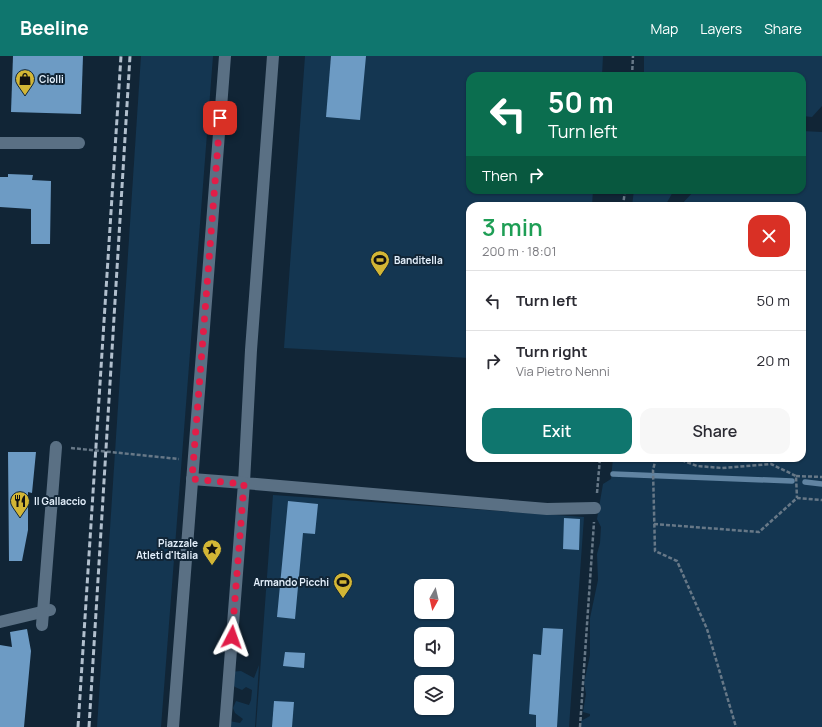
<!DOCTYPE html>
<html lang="en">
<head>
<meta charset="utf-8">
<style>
	:root { --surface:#fff; --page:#f7f7f7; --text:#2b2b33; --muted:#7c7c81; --line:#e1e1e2; --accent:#0f766e }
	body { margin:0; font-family:Manrope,sans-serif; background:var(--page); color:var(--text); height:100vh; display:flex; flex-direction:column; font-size:15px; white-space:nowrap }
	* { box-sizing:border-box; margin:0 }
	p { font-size:13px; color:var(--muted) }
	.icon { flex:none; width:22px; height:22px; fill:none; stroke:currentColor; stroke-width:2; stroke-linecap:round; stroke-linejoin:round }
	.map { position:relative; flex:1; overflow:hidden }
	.drawer { position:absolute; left:466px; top:146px; width:340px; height:260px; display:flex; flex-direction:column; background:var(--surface); border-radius:12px; box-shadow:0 1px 3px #0004 }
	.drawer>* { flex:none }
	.banner { position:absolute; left:466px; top:16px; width:340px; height:122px; border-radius:12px; box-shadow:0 1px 3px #0004; background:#0b6e4f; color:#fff; overflow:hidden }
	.needle { width:26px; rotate:188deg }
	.buttons { position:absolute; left:414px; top:523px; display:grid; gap:8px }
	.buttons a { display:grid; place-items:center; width:40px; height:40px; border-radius:8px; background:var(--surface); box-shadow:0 1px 3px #0004; font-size:20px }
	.pin { position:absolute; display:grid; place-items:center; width:34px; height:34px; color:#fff; margin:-17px; border-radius:8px; box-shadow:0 2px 6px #0006 }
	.me { position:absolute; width:44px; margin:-22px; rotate:4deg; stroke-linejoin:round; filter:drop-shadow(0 0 3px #0008) }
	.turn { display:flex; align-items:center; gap:14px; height:84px; padding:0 16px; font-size:18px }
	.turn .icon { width:52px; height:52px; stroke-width:2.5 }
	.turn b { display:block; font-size:28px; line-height:34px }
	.then { display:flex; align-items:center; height:38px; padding:0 16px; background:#0003; gap:8px; font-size:15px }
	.round { display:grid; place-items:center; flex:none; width:42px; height:42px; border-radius:12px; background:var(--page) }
	.overview { display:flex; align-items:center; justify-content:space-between; height:68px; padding:0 16px }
	h1 { font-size:24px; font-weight:600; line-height:30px; color:#1e9e55 }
	.cta { display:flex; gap:8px; margin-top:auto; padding:8px 16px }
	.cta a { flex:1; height:46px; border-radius:12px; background:var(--accent); color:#fff; font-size:16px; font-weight:600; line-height:46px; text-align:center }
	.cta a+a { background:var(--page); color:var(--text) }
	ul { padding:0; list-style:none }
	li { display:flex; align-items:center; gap:12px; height:60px; padding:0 16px; border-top:1px solid var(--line) }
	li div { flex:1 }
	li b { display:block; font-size:15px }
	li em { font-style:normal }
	header { display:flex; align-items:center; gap:24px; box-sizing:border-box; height:56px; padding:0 20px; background:var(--accent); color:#fff }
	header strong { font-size:19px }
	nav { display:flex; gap:22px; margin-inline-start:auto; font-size:14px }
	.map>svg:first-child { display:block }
	.green { fill:#143651; fill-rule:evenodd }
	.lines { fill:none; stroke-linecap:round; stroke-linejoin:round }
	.stream { stroke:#6184a2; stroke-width:5.5 }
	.building { fill:#6d9bc4 }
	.path { stroke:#677887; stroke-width:2.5; stroke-dasharray:4 2; stroke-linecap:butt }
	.minor { stroke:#5a7084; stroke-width:12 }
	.rail { stroke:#b1bfcd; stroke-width:3; stroke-dasharray:6 3; stroke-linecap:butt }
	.route { stroke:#e11d48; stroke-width:7; stroke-dasharray:0 12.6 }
	.labels { text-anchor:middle; stroke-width:4; stroke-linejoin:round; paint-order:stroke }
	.poi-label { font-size:10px; font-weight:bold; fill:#e4f0fc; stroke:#112536; text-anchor:start }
</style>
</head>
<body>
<header>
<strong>Beeline</strong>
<nav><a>Map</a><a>Layers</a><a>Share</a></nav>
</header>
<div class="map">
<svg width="822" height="671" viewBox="0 0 822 671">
	<rect width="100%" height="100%" fill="#112536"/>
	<g class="green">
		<path d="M141 0H213L161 671H97Z"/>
		<path d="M305 0H603L602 20H470V134H593L592 150H470V302L284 292Z"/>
		<path d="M644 0H822V50L812 61 802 60V20H644Z"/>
		<path d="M802 75 822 76V671H581V665L590 660V658L583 656 586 638 584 627 590 599V562L598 524 597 498 600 487 601 471 597 463 603 428 611 423 613 402H802V150H680L694 135 682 134H802Z"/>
		<path d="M634 134H674L665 150H632Z"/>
		<path d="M273 439 584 461 569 671H256ZM421 530H447V556H421ZM421 578H447V604H421ZM421 626H447V652H421Z"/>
		<path d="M259 609 255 671H228L229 665 240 667 243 663 235 657 233 652 236 645 249 649 251 644 252 634 246 631 242 634 235 631 226 623 229 616 241 615 254 622Z"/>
	</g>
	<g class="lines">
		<g class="stream">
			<path d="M613 418 792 425"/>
			<path d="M805 426 822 428"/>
		</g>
	</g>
	<g class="building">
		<path d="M13 0H83L81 58 11 56Z"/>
		<path d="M331 0H366L360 64 326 61Z"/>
		<path d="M8 118 33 119 32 124 51 125 50 188H31V153L0 151V121H8Z"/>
		<path d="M8 396H36L32 437 28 436V474L22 505H9Z"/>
		<path d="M288 445 318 448 315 478 303 477 295 563 277 561Z"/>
		<path d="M564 462 580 463 579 494 563 493Z"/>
		<path d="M543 572 563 573 557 671H536V659L529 658 533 598 541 599Z"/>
		<path d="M27 573 31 595 24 671H0V589L12 591 10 576Z"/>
		<path d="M285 596 305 597 304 612 283 610Z"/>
		<path d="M274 645 294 646 292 671H272Z"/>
	</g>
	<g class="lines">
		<g class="path">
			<path d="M632 20 633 0"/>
			<path d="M623 150 625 134"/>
			<path d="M71 392 179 403"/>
			<path d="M656 402 653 414 655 495 677 505 707 573 736 671"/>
			<path d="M676 402 697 410 722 412 771 408 796 420 797 442"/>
			<path d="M796 420 822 421"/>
			<path d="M597 437 600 402"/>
			<path d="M654 468 759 476 797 442 822 444"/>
			<path d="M580 671 594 466"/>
		</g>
		<g class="minor">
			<path d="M273 0 251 294 244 427 547 453 595 452"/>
			<path d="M0 87H79"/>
			<path d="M192 423 244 427 225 671"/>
			<path d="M0 566 50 554"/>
			<path d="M42 569 56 391"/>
			<path d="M173 671 225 0"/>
		</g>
		<g class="rail">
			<path d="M78 671 121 0"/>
			<path d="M89 671 130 0"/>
		</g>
	</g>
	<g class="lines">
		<path class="route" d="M220 62 192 423 244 428 232 581"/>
	</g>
	<defs>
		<g id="shop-pin" transform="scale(1)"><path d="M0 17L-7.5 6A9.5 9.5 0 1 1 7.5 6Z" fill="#d3b635" stroke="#112536"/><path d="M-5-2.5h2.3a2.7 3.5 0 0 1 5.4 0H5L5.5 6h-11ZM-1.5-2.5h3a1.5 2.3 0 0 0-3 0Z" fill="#111"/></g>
		<g id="stadium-pin" transform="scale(1)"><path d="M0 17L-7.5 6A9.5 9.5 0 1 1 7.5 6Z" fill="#d3b635" stroke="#112536"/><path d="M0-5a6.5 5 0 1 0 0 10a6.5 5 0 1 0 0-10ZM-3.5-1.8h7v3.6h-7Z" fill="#111"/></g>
		<g id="restaurant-pin" transform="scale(1)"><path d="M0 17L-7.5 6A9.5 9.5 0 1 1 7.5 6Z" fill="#d3b635" stroke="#112536"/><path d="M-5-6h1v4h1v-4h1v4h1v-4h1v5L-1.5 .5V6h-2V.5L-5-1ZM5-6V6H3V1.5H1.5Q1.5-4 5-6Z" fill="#111"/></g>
		<g id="sight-pin" transform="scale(1)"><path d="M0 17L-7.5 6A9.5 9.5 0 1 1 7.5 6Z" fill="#d3b635" stroke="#112536"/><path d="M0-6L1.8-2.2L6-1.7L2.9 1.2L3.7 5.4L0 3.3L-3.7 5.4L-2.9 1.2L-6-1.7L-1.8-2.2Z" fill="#111"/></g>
	</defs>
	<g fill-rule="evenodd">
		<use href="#shop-pin" x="25" y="23"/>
		<use href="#stadium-pin" x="380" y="204"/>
		<use href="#restaurant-pin" x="20" y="445"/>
		<use href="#sight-pin" x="212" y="493"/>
		<use href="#stadium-pin" x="343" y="526"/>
	</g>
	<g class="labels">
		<g class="poi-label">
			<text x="39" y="27">Ciolli</text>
			<text x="394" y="208">Banditella</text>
			<text x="34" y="449">Il Gallaccio</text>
			<text x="198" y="491" text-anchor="end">Piazzale<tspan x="198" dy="12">Atleti d'Italia</tspan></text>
			<text x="329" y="530" text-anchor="end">Armando Picchi</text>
		</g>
	</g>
</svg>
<div class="buttons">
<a><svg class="needle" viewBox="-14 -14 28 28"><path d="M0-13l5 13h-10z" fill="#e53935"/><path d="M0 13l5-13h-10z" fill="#7c7c81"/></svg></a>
<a><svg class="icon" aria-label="sound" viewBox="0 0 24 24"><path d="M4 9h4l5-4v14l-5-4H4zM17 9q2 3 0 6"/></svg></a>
<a><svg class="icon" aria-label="layers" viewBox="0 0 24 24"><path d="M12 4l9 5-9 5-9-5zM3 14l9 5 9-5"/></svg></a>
</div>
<div class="pin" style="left:220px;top:62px;background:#d93025"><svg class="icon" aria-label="arrive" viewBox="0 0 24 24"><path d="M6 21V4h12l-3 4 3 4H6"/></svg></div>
<svg class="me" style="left:232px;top:581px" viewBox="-20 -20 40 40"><path d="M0-17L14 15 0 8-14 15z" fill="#e11d48" stroke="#fff" stroke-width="4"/></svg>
<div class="banner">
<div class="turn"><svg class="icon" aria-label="left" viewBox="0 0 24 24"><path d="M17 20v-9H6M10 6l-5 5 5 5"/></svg><div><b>50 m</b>Turn left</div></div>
<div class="then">Then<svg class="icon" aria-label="right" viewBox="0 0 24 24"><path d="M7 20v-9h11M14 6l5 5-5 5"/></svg></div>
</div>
<section class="drawer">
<div class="overview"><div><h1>3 min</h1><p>200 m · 18:01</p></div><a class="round" style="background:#d93025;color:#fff"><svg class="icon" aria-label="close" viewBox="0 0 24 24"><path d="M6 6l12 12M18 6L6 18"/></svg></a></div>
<ul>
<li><svg class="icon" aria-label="left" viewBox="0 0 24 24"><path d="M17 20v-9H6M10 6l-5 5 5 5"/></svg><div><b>Turn left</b></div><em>50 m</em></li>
<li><svg class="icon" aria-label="right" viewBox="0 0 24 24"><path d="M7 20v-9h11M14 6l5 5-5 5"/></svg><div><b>Turn right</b><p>Via Pietro Nenni</p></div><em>20 m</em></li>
</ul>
<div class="cta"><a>Exit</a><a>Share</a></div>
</section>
</div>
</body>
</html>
